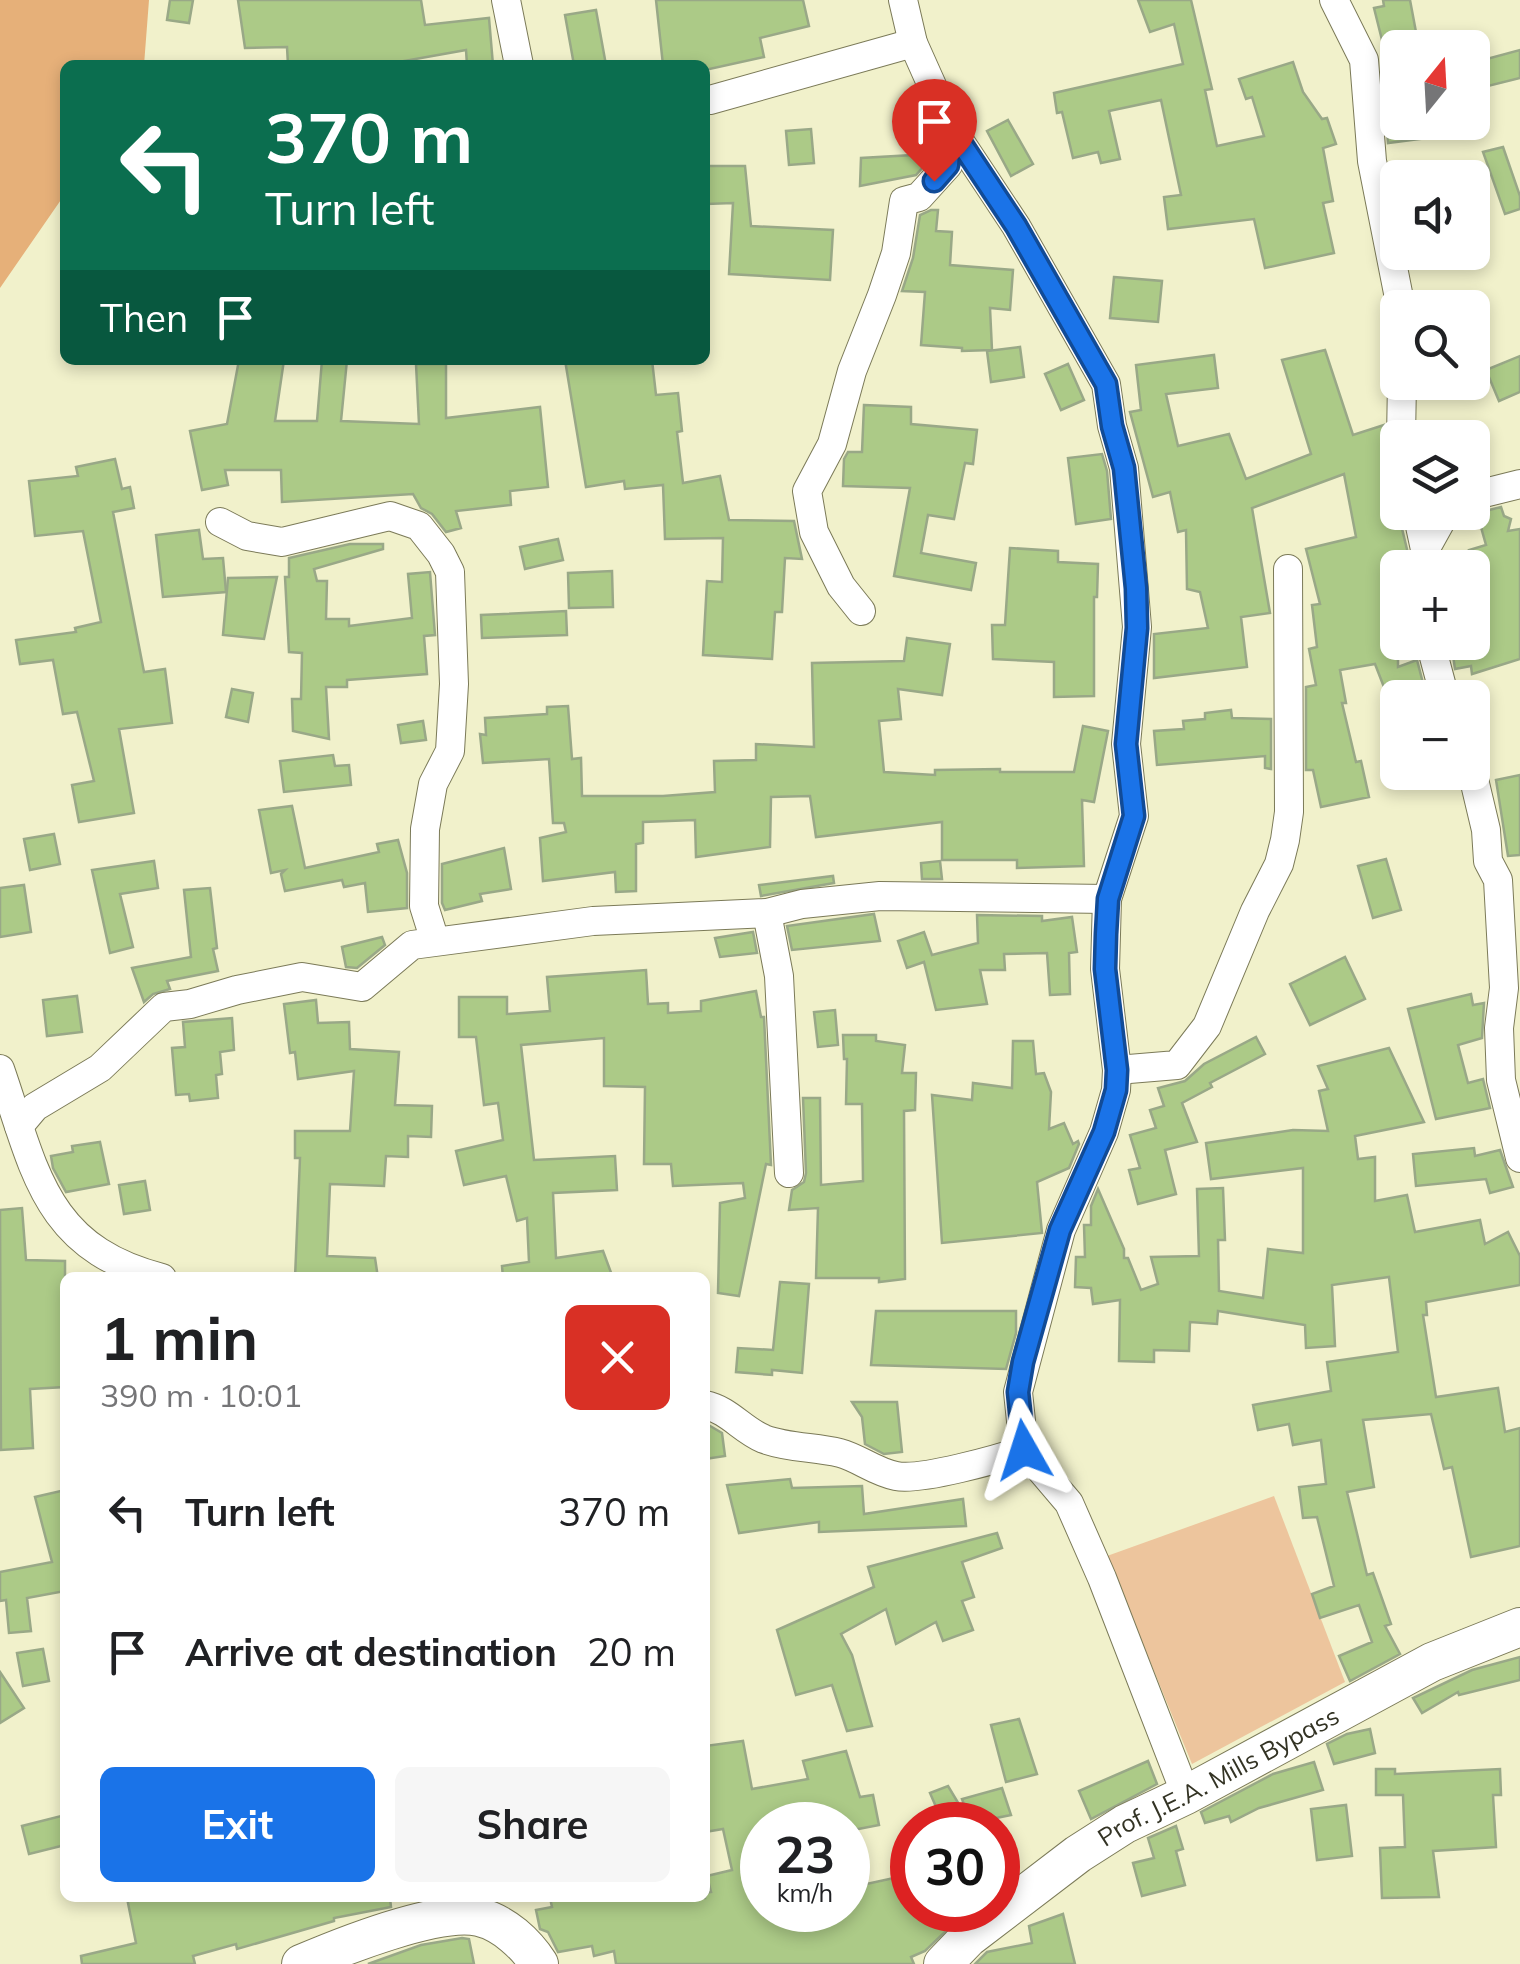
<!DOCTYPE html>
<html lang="en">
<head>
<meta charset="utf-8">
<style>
	:root { --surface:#fff; --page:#f6f6f6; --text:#202124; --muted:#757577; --accent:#1a73e8 }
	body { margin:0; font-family:Mulish,sans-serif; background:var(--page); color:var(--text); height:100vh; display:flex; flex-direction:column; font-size:38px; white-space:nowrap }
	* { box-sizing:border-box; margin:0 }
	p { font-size:32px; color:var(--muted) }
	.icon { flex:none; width:55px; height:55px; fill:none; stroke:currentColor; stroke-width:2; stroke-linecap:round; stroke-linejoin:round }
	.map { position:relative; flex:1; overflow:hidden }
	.drawer { position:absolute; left:60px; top:1272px; width:650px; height:630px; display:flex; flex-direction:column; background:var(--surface); border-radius:15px; box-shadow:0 5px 15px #0003 }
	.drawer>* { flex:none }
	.hud { position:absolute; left:60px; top:60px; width:650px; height:305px; border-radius:15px; box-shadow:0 5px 15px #0003; background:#0b6e4f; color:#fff; overflow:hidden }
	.needle { width:65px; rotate:18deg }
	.controls { position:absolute; left:1380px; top:30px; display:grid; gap:20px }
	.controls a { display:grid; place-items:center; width:110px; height:110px; border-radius:15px; background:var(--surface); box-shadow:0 5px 15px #0003; font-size:50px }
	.speed { position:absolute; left:740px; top:1802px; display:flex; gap:20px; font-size:50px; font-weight:700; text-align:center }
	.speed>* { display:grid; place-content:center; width:130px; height:130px; border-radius:50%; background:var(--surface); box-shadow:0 5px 15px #0003; line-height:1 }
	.speed small { font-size:25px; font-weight:400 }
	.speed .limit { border:15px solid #d22; background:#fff; color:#111 }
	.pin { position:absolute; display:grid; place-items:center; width:85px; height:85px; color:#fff; margin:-102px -42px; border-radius:50% 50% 50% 0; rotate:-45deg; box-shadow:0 0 10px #0007 }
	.pin .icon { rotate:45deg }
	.me { position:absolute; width:110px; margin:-55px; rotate:354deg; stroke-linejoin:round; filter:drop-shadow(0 0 8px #0008) }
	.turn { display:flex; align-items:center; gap:35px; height:210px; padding:0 40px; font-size:45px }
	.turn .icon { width:130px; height:130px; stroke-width:2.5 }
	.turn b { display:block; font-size:70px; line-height:85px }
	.then { display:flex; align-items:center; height:95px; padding:0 40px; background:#0003; gap:20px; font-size:38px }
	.round { display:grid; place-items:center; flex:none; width:105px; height:105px; border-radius:15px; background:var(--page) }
	.overview { display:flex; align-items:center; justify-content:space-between; height:170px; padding:0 40px }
	h1 { font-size:60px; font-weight:700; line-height:75px }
	.action { display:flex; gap:20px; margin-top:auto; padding:20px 40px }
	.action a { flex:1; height:115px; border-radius:15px; background:var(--accent); color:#fff; font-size:40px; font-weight:700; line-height:115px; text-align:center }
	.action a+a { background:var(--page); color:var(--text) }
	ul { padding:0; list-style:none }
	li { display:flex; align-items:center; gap:30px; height:140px; padding:0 40px }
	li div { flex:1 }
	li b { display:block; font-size:38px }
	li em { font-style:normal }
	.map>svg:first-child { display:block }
	.green { fill:#edc59d }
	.forest { fill:#e6b079 }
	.building { fill:#acca87; stroke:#99a887; stroke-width:2.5 }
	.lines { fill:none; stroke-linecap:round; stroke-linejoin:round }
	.street-casing { stroke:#7b7a58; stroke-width:30 }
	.secondary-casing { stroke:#7b7a58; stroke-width:40 }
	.street { stroke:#fff; stroke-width:28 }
	.secondary { stroke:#fff; stroke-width:38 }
	.route-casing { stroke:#114b97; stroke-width:25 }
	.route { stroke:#1a73e8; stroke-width:18 }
	.labels { text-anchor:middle; stroke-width:9; stroke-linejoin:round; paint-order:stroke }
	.street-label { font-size:25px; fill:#333324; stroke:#fff }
</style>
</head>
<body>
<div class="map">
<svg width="1520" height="1964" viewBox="0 0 1520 1964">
	<rect width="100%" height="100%" fill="#f1f1cb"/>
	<path class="green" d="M1274 1496 1345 1682 1192 1764 1107 1556Z"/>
	<path class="forest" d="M0 0H149L144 65H65V194L0 288Z"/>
	<g class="building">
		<path d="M170 0H193L189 23 167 20Z"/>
		<path d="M238 0H421L425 25 489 18 493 65H467L466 50 382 65H288L287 47 245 48Z"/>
		<path d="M656 0H803L809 26 760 38 764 57 705 70V65H663Z"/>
		<path d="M1138 0H1191L1212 89 1205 90 1217 146 1264 136 1252 97 1246 99 1239 79 1293 62 1303 92 1322 119 1327 118 1336 144 1323 148 1333 201 1323 203 1334 253 1265 268 1254 219 1168 229 1164 197 1181 195 1161 100 1109 111 1120 159 1101 163 1098 152 1073 158 1062 112 1057 113 1054 93 1183 64 1174 24 1150 32Z"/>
		<path d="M1383 0H1410L1419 48H1384L1374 8 1384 6Z"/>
		<path d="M596 10 606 65H574L565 15Z"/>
		<path d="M1520 50V78L1472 90V63Z"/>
		<path d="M1398 81V122H1450L1451 135 1388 143 1383 83Z"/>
		<path d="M1008 120 1033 164 1011 176 987 131Z"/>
		<path d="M811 129 814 163 789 165 786 131Z"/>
		<path d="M933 133 931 158 916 175 860 186 861 158 913 155 909 138Z"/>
		<path d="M1503 147 1520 196V209L1505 214 1483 152Z"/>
		<path d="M708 166H745L751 226 833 230 830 280 729 274 733 203 707 204Z"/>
		<path d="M931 210H938L936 231 952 232 950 265 1013 270 1010 310 990 308 992 350 962 351V348L921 345 925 292 902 291 913 258 920 215Z"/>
		<path d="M1114 277 1162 281 1158 322 1110 318Z"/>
		<path d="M1020 347 1024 377 991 382 987 351Z"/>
		<path d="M1325 350 1353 435 1384 425 1385 446 1396 458 1392 459 1398 489V512L1411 566 1398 568V667L1417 660 1424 687 1398 697 1396 718 1375 664 1340 670 1346 703H1342L1356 762 1361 761 1369 797 1321 807 1313 770H1306V687L1316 685 1309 649 1317 647 1312 605 1320 604 1306 549 1356 537 1344 474 1252 508 1270 613 1241 617 1247 667 1154 678V634L1208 628 1200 592 1187 589 1186 530 1178 532 1170 492 1153 497 1130 412 1141 410 1136 365 1214 355 1218 388 1166 394 1178 446 1229 434 1246 479 1311 454 1282 360Z"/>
		<path d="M1520 356V392L1499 401 1486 370Z"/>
		<path d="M239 360H284L275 421H317L322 360H347L341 421 419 424 416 364H446V418L540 407 548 487 510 491 511 505 456 511 461 528 446 532 432 514 421 508 413 494 282 502 281 470H225L228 485 202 490 190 431 227 424Z"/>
		<path d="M565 360H652L656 395 678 393 682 431 677 432 683 483 720 476 729 520 794 521 802 559 785 558 782 612H775L772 659 703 655 707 581 722 582 723 538 665 539 663 485 625 489 624 481 586 487Z"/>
		<path d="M1068 364 1084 400 1061 410 1045 374Z"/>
		<path d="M864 405 911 407V424L977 430 973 464 965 463 954 519 928 515 921 553 976 563 971 590 894 576 910 488 843 486 844 459 848 452H862Z"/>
		<path d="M1102 454 1107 471 1111 519 1076 524 1068 458Z"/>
		<path d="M115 459 122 489 130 487 134 508 113 512 144 672 165 669 172 723 119 729 134 813 79 822 72 785 94 781 77 712 63 714 53 660 20 664 16 640 76 632 75 628 101 622 83 531 35 536 29 481 78 476 76 467Z"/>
		<path d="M1501 507 1504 516 1511 519 1508 531 1520 529V659L1472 674 1471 666 1455 669 1451 642H1472V602L1483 599 1469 550 1486 545 1477 513Z"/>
		<path d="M199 530 203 559 223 558 226 592 163 597 156 535Z"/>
		<path d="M558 539 563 560 525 569 520 547Z"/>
		<path d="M350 544H383V549L314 569 317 581H327L326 619H349V626L412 618 408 574 430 572 435 635 424 636 427 674 347 680V687H326L329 739 293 731 292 699H301L302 653 289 652 285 577H289V558Z"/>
		<path d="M1010 548 1058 551V562L1098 564 1097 597H1094V696L1054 697V662L993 659 992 625H1005Z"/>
		<path d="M612 571 613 607 569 608 568 573Z"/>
		<path d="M277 577 264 639 223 635 228 578Z"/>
		<path d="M566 611 567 635 482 638 481 615Z"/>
		<path d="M907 638 950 644 942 695 898 689 901 719 879 721 884 772 935 775V770L1000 769V772H1074L1083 726 1108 731 1094 802 1082 800 1084 866 1017 868V860H942V822L816 837 810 796 771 797 770 847 696 857 695 820 643 822V843L636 844V891L616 892 615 872 543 881 540 838 566 832 564 823H553L549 759 483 763 480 734 486 735 485 718 547 714V707L568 706 572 759 581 758 582 796H663L715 792 714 761 756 760V744L814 747 812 663 904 661Z"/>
		<path d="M232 689 253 693 248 722 226 717Z"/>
		<path d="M1231 710 1232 718 1271 719V769L1265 768V756L1157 765 1154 731 1184 729 1183 721 1205 719V713Z"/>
		<path d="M423 721 426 740 401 743 398 725Z"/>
		<path d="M333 755 335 766 349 765 351 785 284 792 280 761Z"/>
		<path d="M1520 775V855L1508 856 1496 780Z"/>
		<path d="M292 806 305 868 379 852 377 844 398 840 407 873V908L368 912 365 883 344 887 342 880 285 891 281 874 285 870 271 873 259 810Z"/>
		<path d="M54 834 60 864 30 870 24 839Z"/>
		<path d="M504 848 511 889 480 894 482 901 445 910 442 903V864Z"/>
		<path d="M1386 859 1401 910 1373 918 1358 866Z"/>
		<path d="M154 861 158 888 120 894 133 947 110 953 92 870Z"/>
		<path d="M940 861 942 879H922L921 863Z"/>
		<path d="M833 876 834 883 761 896 759 885Z"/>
		<path d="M24 885 31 932 0 937V888Z"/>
		<path d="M210 888 217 948 213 949 218 971 167 981 170 989 153 994 144 1002 132 968 191 957 184 890Z"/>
		<path d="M874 914 880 941 792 950 787 926Z"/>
		<path d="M977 915 1042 916V921L1072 917 1077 952 1069 953 1070 994 1050 995 1047 953 1004 954 1005 970H980L987 1004 936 1010 924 962 907 968 898 941 924 932 932 955 978 943Z"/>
		<path d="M753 932 757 953 720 957 715 938Z"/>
		<path d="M382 937 385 945 357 968 346 967 342 947Z"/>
		<path d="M1345 957 1365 999 1310 1025 1290 984Z"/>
		<path d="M646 970 648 1004 668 1003V1013L701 1011V1001L756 991 761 1017H764L771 1165 766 1164 739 1296 718 1293 720 1203 745 1198 743 1183 673 1186 671 1164H644L645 1087 604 1086V1038L521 1045 534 1160 615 1156 617 1190 553 1193 556 1258 603 1251 613 1278H503L502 1266 529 1262 527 1218 517 1221 506 1176 464 1185 456 1151 503 1140 498 1103 484 1105 476 1037H459V997H507V1014L550 1011 547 977Z"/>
		<path d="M1471 994 1473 1005 1484 1003 1482 1038 1458 1045 1468 1083 1483 1079 1490 1108 1436 1119 1408 1009Z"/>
		<path d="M77 996 82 1032 47 1036 43 1000Z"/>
		<path d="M316 1000 318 1023 349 1022 350 1049 399 1052 395 1105 432 1106 431 1137 408 1136V1157L386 1156 384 1186 330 1184 327 1256 375 1258 378 1278H295L300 1158H295V1131H350L354 1071 298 1079 295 1052 290 1053 284 1004Z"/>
		<path d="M835 1010 838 1045 818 1047 814 1012Z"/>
		<path d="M232 1018 234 1050 220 1052 222 1074 216 1075 218 1098 190 1101 189 1094 176 1095 172 1048 185 1047 183 1022Z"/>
		<path d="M843 1035H876V1041L905 1045 902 1073H916L915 1110 904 1111 905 1279 879 1282V1278H816L818 1208 789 1210 792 1190 804 1182 806 1173 803 1098H820L821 1185 863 1181 862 1104H846L847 1059H844Z"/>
		<path d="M1256 1037 1265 1054 1210 1083 1212 1087 1182 1103 1197 1142 1165 1150 1176 1194 1138 1204 1129 1170 1140 1168 1130 1135 1156 1128 1150 1110 1164 1106 1158 1088 1185 1081 1204 1064Z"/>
		<path d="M1013 1041H1033L1036 1074 1044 1073 1051 1092 1049 1129 1064 1123 1073 1144 1078 1141 1079 1144 1069 1168 1037 1182 1042 1233 942 1243 932 1095 972 1100 973 1083 1012 1088Z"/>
		<path d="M1389 1048 1424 1122 1355 1136 1358 1159 1375 1157V1201L1407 1195 1415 1232 1480 1220 1485 1244 1508 1232 1520 1256V1285L1426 1302 1427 1315H1423L1436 1397 1498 1388 1505 1432 1520 1428V1546L1471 1557 1452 1467 1444 1469 1431 1414 1363 1420 1374 1487 1347 1492 1367 1575 1373 1573 1391 1624 1385 1626 1400 1654 1350 1681 1339 1656 1372 1642 1359 1605 1320 1618 1312 1594 1334 1586 1317 1517 1303 1518 1299 1487 1326 1484 1321 1440 1293 1445 1289 1424 1258 1430 1253 1405 1331 1391 1327 1362 1398 1352 1389 1277 1332 1285 1335 1346 1306 1348 1305 1325 1218 1311 1217 1324 1190 1322 1189 1351 1154 1350V1362L1119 1361 1120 1300 1093 1304 1091 1288 1075 1287 1076 1257H1085L1084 1225H1091V1206L1098 1189 1124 1249V1258H1128L1141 1290 1158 1284 1151 1257 1199 1256 1197 1189 1223 1188 1225 1240H1218L1219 1291 1263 1298 1268 1249 1303 1253V1168L1211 1179 1206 1143 1293 1130 1328 1131 1319 1091 1328 1089 1318 1066Z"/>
		<path d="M100 1142 109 1184 66 1192 53 1168 51 1156 73 1152 72 1146Z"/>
		<path d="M1474 1148 1475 1156 1500 1150 1513 1187 1490 1193 1486 1179 1416 1186 1413 1154Z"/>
		<path d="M145 1181 150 1210 124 1214 119 1185Z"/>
		<path d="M22 1208 26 1260 65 1261V1387L30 1389 33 1448 1 1450 0 1210Z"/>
		<path d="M780 1282 809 1284 802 1373 772 1370V1375L736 1372 738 1348 773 1350Z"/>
		<path d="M876 1311H1016V1333L1006 1369 871 1365Z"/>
		<path d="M852 1402H897L902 1452 884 1454 865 1444 862 1417Z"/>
		<path d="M705 1423 722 1433 725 1456 705 1459Z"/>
		<path d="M790 1479 792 1488 862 1486 864 1514 963 1499 966 1526 819 1532V1522L739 1533 727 1485Z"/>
		<path d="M65 1490V1591L27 1598 31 1631 9 1633 6 1600 0 1601V1572L52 1562 35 1497Z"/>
		<path d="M997 1533 1002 1548 962 1562 974 1597 962 1601 973 1630 943 1641 936 1622 896 1644 886 1609 841 1634 852 1655 872 1726 847 1731 832 1685 796 1695 777 1630 874 1587 868 1567Z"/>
		<path d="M43 1649 49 1681 23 1686 17 1653Z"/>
		<path d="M1520 1657V1680L1459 1695 1458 1692 1422 1713 1413 1698 1472 1670Z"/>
		<path d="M0 1672 24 1708 0 1723Z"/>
		<path d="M1019 1719 1037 1774 1006 1782 991 1725Z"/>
		<path d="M1370 1729 1375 1753 1334 1764 1327 1744 1347 1734Z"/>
		<path d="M743 1741 752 1789 808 1779 803 1761 846 1751 860 1797 873 1795 879 1825 848 1831V1825H762V1910H848V1888L912 1874V1910H968L925 1951 911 1957 914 1964H616L614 1951 594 1956 592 1946 558 1952 548 1932 540 1929 536 1910 552 1907 550 1898H705V1893L711 1892 707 1876 732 1870 723 1829 705 1832V1746Z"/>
		<path d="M1148 1761 1157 1784 1091 1819 1079 1791Z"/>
		<path d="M1314 1762 1323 1790 1259 1808 1231 1822 1229 1816 1205 1823 1201 1812 1273 1774Z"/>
		<path d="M1376 1769H1395V1774L1500 1769 1501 1795H1493L1496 1847 1433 1851 1439 1897 1382 1898 1380 1848 1405 1847 1403 1795H1376Z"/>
		<path d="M948 1786 966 1816 943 1823 930 1793Z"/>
		<path d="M1002 1788 1011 1815 971 1823 962 1799Z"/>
		<path d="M1346 1805 1352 1856 1317 1860 1311 1809Z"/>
		<path d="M65 1815V1845L29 1854 22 1826Z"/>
		<path d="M1176 1826 1183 1849 1176 1851 1185 1885 1142 1896 1133 1863 1154 1858 1148 1838Z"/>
		<path d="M127 1898H390L391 1907 334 1918V1921L237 1949 236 1944 193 1956 195 1964H82L81 1956 136 1943Z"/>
		<path d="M1063 1914 1075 1964H975L987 1952 1032 1943 1029 1926Z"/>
		<path d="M462 1938 469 1939 474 1964H368L421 1945Z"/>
	</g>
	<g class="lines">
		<g class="street-casing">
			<g id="street">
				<path d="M506 0 519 65"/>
				<path d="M903 0 913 43 951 128 1016 226 1106 384 1112 426 1124 468 1137 627 1126 744 1134 816 1107 899 1105 969 1117 1070 1116 1090 1104 1132 1061 1230 1018 1392 1024 1450 1069 1503 1102 1578 1186 1795"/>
				<path d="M1334 0 1364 60 1372 161 1401 308"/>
				<path d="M710 100 913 43"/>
				<path d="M1401 438 1402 382"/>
				<path d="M1472 496 1520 484"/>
				<path d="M1417 512 1429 568"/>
				<path d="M220 522 247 536 282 542 390 516 419 526 441 554 450 572 454 684 450 751 433 784 425 829 424 906 435 941"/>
				<path d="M1426 548 1446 512"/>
				<path d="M861 611 841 586 814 532 807 491 832 444 852 371 882 295 896 253 904 201 919 197 948 165 951 128"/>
				<path d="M1430 642 1445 698"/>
				<path d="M1472 771 1486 830 1488 861 1498 880 1504 988 1499 1028 1501 1080 1520 1158"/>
				<path d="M767 913 779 976 789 1173"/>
				<path d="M0 1069C35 1170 44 1248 162 1278"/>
				<path d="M1117 1070 1177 1065 1207 1026 1255 911 1279 864 1285 840 1289 812 1288 569"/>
				<path d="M19 1126 35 1107 100 1068 164 1007 190 1004 237 990 302 977 362 987 412 945 593 921 767 913 802 904 880 896 1107 899"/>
				<path d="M705 1405C729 1410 742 1430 764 1439 788 1448 815 1447 840 1453 859 1458 875 1472 896 1476 920 1481 999 1459 1024 1450"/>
			</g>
		</g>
		<g class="secondary-casing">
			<g id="secondary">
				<path d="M301 1964C341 1947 438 1908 479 1917 504 1923 526 1944 539 1964"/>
				<path id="s1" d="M943 1964 968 1938 1078 1854 1125 1824 1186 1795 1432 1662 1520 1627"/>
			</g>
		</g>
		<use href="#street" class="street"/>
		<use href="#secondary" class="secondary"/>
	</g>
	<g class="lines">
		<g class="route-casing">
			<path id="route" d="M934 181 948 165 951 128 1016 226 1106 384 1112 426 1124 468 1136 588 1137 628 1126 744 1134 816 1108 899 1106 934 1105 969 1117 1070 1116 1090 1104 1132 1060 1230 1023 1362 1018 1392 1024 1450"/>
		</g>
		<use href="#route" class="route"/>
	</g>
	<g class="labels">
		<g class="street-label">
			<text dy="9" stroke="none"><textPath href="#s1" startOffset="335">Prof. J.E.A. Mills Bypass</textPath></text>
		</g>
	</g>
</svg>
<div class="controls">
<a><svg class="needle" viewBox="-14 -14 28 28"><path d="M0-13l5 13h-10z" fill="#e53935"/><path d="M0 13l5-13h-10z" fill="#757577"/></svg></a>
<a><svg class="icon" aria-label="sound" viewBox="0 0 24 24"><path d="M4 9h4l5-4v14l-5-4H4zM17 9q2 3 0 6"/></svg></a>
<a><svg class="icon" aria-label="search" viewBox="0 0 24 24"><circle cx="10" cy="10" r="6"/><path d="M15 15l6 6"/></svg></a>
<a><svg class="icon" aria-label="layers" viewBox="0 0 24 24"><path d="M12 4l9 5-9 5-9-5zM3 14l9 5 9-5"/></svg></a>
<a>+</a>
<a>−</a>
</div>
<div class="speed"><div>23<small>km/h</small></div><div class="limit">30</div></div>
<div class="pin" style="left:934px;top:181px;background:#d93025"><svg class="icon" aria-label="arrive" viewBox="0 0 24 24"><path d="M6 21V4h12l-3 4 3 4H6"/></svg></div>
<svg class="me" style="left:1024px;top:1450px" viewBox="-20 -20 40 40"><path d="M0-17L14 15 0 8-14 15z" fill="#1a73e8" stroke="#fff" stroke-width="4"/></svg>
<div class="hud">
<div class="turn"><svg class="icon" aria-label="left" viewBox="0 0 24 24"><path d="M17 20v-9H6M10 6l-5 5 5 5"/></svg><div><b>370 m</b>Turn left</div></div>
<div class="then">Then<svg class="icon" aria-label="arrive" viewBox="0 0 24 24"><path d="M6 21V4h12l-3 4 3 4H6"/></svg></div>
</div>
<section class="drawer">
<div class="overview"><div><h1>1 min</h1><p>390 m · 10:01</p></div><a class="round" style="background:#d93025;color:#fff"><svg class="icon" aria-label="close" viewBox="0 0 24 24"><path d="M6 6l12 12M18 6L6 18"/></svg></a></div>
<ul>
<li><svg class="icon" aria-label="left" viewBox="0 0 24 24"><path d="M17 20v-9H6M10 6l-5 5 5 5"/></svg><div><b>Turn left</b></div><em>370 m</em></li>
<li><svg class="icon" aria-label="arrive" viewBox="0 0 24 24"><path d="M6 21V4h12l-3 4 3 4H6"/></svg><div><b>Arrive at destination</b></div><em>20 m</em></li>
</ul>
<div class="action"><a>Exit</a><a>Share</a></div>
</section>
</div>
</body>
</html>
